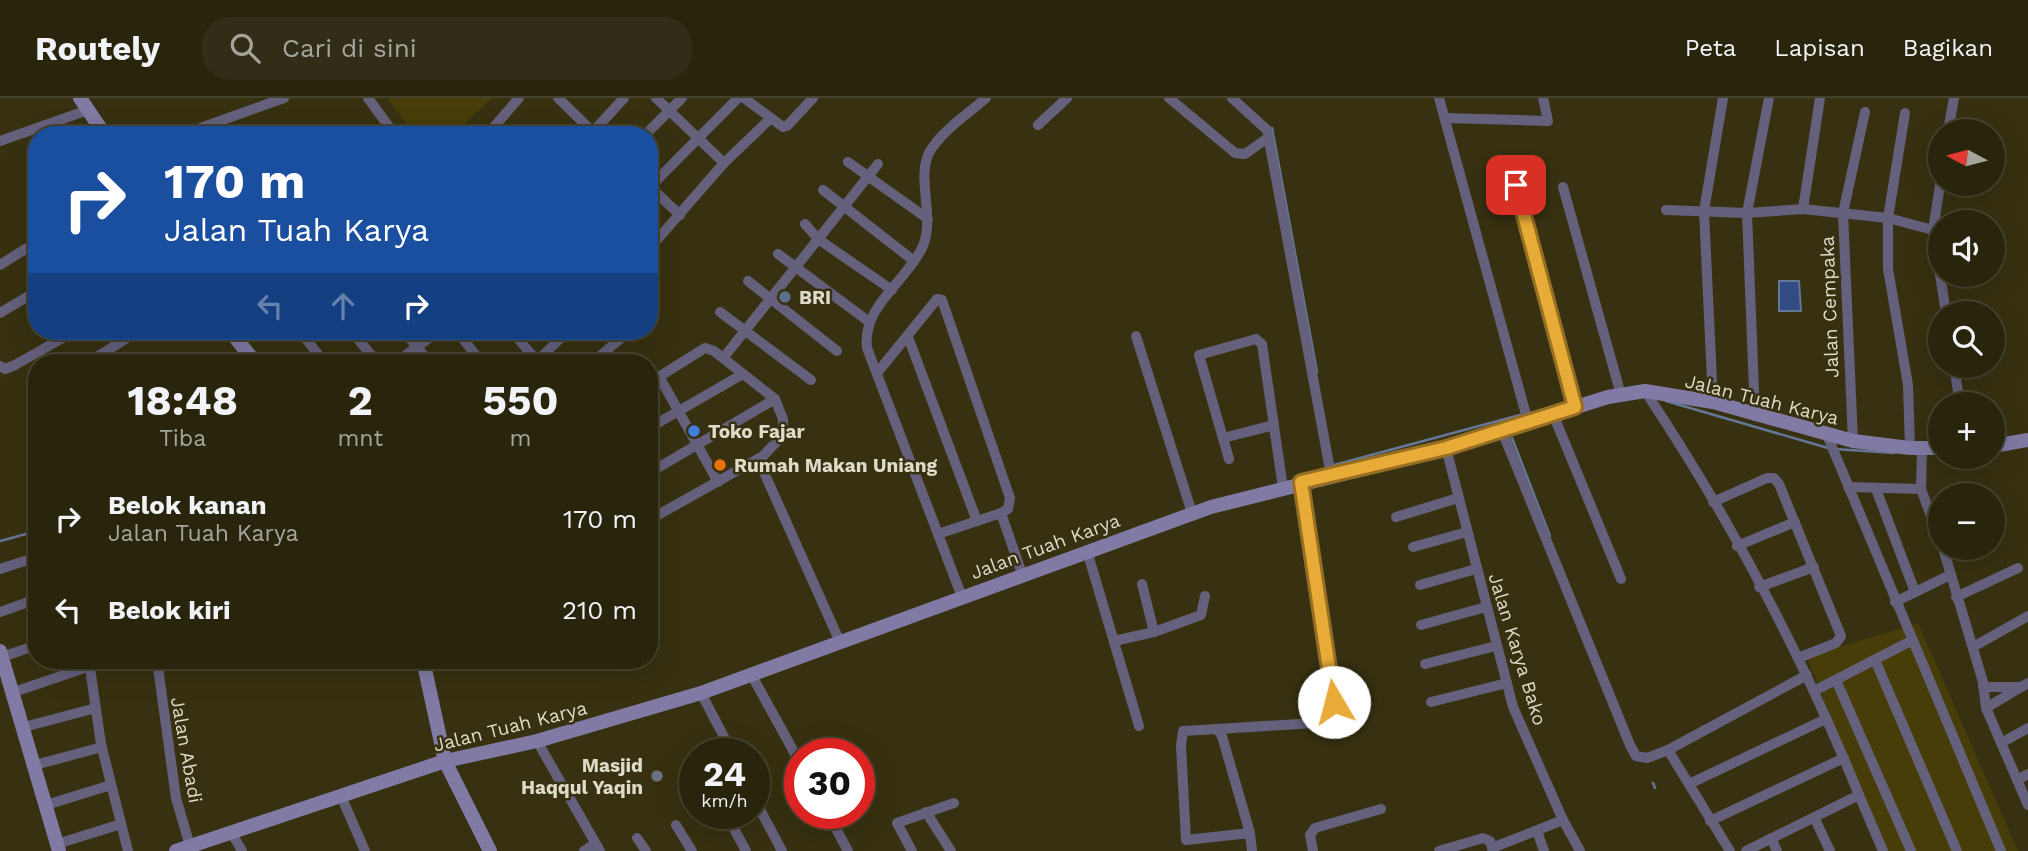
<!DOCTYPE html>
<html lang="id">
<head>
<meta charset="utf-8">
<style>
	:root { --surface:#29250d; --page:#312d16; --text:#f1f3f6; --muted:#a5a59d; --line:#45422e }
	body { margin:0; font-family:"Work Sans",sans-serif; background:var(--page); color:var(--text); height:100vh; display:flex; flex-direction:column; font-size:26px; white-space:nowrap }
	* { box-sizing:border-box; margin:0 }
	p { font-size:23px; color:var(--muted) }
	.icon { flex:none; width:38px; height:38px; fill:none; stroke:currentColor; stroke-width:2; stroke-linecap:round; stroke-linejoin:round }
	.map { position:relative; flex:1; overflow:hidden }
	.drawer { position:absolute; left:28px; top:256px; width:630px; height:315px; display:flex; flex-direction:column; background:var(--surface); border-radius:28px; box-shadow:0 7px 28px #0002,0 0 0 2px var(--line) }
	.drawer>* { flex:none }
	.banner { position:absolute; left:28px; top:28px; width:630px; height:214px; border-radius:28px; box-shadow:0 7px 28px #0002,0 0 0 2px var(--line); background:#1a4fa0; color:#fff; overflow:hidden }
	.needle { width:46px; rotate:277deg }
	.tools { position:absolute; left:1928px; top:21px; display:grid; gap:14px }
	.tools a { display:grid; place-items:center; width:77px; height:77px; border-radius:50%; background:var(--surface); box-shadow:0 7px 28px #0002,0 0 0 2px var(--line); font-size:35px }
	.speed { position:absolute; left:679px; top:640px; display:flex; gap:14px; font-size:35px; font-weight:700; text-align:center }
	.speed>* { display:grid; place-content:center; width:91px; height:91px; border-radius:50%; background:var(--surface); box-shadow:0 7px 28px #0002,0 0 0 2px var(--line); line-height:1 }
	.speed small { font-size:18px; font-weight:400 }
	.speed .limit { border:10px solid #d22; background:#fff; color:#111 }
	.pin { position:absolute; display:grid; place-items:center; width:60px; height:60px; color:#fff; margin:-30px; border-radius:14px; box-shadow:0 4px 10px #0006 }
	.me { position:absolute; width:77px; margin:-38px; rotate:352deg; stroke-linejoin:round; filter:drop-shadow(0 0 5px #0008) }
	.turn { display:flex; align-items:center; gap:24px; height:147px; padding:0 21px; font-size:32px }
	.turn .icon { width:91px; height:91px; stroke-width:2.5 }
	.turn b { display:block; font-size:49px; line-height:60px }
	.lanes { display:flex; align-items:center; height:66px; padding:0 21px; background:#0003; justify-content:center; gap:35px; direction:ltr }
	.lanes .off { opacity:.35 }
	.eta { display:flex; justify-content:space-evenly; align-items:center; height:119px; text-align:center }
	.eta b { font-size:42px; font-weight:700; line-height:49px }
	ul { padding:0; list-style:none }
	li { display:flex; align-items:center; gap:21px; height:91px; padding:0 21px }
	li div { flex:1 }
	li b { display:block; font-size:26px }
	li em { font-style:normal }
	header { display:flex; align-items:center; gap:42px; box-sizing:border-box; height:98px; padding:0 35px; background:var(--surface); border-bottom:2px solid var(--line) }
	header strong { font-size:33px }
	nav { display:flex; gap:38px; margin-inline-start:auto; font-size:24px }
	.search { width:490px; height:63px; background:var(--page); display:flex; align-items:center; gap:18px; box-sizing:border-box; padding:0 24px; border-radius:28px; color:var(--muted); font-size:26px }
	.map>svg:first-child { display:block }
	.green { fill:#473d08 }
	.water { fill:#304c82; stroke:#647797; stroke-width:2 }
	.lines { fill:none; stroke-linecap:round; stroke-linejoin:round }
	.stream { stroke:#647797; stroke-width:2.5 }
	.street { stroke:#65607b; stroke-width:10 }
	.secondary { stroke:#817aa4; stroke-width:14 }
	.route-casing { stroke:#976f24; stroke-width:18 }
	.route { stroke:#e8ab37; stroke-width:12 }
	.service-dot { fill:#5c6f8a; stroke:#373111; stroke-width:2.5 }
	.shop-dot { fill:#3f7fe0; stroke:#373111; stroke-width:2.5 }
	.food-dot { fill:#e8710a; stroke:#373111; stroke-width:2.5 }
	.worship-dot { fill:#6b7280; stroke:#373111; stroke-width:2.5 }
	.labels { text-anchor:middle; stroke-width:5; stroke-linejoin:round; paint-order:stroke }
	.poi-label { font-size:19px; font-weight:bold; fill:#dedbc9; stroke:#373111; text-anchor:start }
	.street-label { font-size:19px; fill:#dedbc9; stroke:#373111 }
</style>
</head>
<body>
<header>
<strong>Routely</strong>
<div class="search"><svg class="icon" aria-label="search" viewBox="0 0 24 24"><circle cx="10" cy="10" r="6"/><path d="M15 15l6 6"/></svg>Cari di sini</div>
<nav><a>Peta</a><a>Lapisan</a><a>Bagikan</a></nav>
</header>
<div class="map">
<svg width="2028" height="753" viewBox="0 0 2028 753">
	<rect width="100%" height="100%" fill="#373111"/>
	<g class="green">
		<path d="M387 0H492L453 37H415Z"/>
		<path d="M1918 525 2018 753H1884L1807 559Z"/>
	</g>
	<path class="water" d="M1779 183H1799L1801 213H1779Z"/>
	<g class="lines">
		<g class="stream">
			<path d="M1272 30 1317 274"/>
			<path d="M1953 33 1954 24"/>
			<path d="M1666 303 1828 350"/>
			<path d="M1512 340 1550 438"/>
			<path d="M1835 351 1894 355"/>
			<path d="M1334 367 1520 317"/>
			<path d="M0 443 37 433"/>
			<path d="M1653 685 1655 690"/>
		</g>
		<g class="street">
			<path d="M368 0 395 37"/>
			<path d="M558 0 596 37"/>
			<path d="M656 0 724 65"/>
			<path d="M744 0 783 29 787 28 813 0"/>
			<path d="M1169 0 1235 55 1245 56 1269 39"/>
			<path d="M1232 0 1267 32 1331 377"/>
			<path d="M1439 0 1528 324"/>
			<path d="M1905 15 1888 120V171L1908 287 1910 350"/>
			<path d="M1445 20 1548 23 1543 0"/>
			<path d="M1038 27 1067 0"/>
			<path d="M1948 33 1954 0"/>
			<path d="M591 36 624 0"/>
			<path d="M181 37 284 0"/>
			<path d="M487 37 519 0"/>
			<path d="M645 37 682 0"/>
			<path d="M0 43 88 12"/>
			<path d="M1510 62 1575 309"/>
			<path d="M848 64 928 121"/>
			<path d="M1941 81 1933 132 1946 215"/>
			<path d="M649 88 680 117"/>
			<path d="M1563 89 1621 297"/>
			<path d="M649 90 738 0"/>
			<path d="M823 92 914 163"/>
			<path d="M1803 111 1820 0"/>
			<path d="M1666 112 1747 115 1803 111 1888 120 1933 132"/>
			<path d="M805 126 818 141 892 192"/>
			<path d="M649 151 724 65 770 21"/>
			<path d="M778 156 868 223"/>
			<path d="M0 167 27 150 37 166"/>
			<path d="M748 183 837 253"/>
			<path d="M720 214 811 282"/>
			<path d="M0 215 37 193"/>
			<path d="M351 233 377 264"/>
			<path d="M404 233 429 264"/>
			<path d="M457 233 481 264"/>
			<path d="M517 233 520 243 538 264"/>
			<path d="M303 237 324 264"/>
			<path d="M1136 238 1192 415"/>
			<path d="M908 239 977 423"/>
			<path d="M724 259 878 66"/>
			<path d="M537 263 568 233"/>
			<path d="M89 264 138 233"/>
			<path d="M396 264 439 233"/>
			<path d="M593 264 627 235"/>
			<path d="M0 268 5 271 15 267 75 233"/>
			<path d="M1954 268 1960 306"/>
			<path d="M877 275 937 201 942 202 1010 400 1008 411 1001 415 938 436"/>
			<path d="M660 280 718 384"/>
			<path d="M649 285 705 250 714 253 775 301 783 321V337L763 358 649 422"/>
			<path d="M1645 293C1729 419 1802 557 1859 697L1746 753"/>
			<path d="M1713 304 1704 113 1723 0"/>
			<path d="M1553 316 1621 481"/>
			<path d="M1755 318 1747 115 1769 0"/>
			<path d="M649 330 743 276"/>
			<path d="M1502 333 1630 647 1636 658 1647 660 1668 652"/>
			<path d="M1827 337 2001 753"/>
			<path d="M1223 340 1274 327"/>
			<path d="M1853 343 1843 115 1865 14"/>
			<path d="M1446 350 1513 609 1563 722 1580 753"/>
			<path d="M1922 351 1921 391 1941 445"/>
			<path d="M758 361 840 544"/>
			<path d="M1229 361 1199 257 1256 241 1262 246 1283 390"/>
			<path d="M649 375 775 301"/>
			<path d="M1848 389 1921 391"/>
			<path d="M1876 391 1915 494"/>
			<path d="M1713 404 1767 380H1774L1779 386 1841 538 1836 545 1798 560"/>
			<path d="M1001 415 1022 476"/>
			<path d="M1396 419 1458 400"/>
			<path d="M1737 448 1795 424"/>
			<path d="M1413 449 1467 434"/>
			<path d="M1943 450 1983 584 1986 610 2028 707"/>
			<path d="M1087 453 1139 628"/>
			<path d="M0 471 37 459"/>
			<path d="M1420 487 1476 471"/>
			<path d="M1759 489 1814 469"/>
			<path d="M962 499 867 250C862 208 905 185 922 150 936 121 916 81 929 55 940 34 968 16 986 0"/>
			<path d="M1956 499 2018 470"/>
			<path d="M1895 504 1950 477"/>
			<path d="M0 514 37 501"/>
			<path d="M1421 527 1486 509"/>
			<path d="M1154 534 1201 517 1205 498"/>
			<path d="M1114 543 1154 534 1142 486"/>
			<path d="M1973 549 2028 518"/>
			<path d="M2 559 37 547"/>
			<path d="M157 562 176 700 190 748"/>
			<path d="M1875 562 1957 753"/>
			<path d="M1425 566 1496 548"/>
			<path d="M90 570 101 646 128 753"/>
			<path d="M751 576 800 665"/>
			<path d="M1836 582 1911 753"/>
			<path d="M1983 589H2021"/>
			<path d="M1814 593 1911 543"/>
			<path d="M14 594 108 562"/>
			<path d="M701 595 733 656"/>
			<path d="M1431 604 1507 585"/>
			<path d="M1986 610 2028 585"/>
			<path d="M24 629 96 610"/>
			<path d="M1217 631 1331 624 1337 619 1301 384"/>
			<path d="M537 643 600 753"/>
			<path d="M2001 645 2028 630"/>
			<path d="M35 667 102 649"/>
			<path d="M2017 682 2028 676"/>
			<path d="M1689 686 1826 621"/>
			<path d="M1859 697 1883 753"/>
			<path d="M341 698 365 753"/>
			<path d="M754 700 782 753"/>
			<path d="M46 707 111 687"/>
			<path d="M926 714 951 753"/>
			<path d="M726 716 746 753"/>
			<path d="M828 716 848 753"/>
			<path d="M1815 721 1830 753"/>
			<path d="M1710 723 1844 660"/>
			<path d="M676 727 692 753"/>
			<path d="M1537 733 1544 753"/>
			<path d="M231 734 242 753"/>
			<path d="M1250 735 1186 742 1181 648 1183 633 1217 631 1222 638 1250 735 1252 753"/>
			<path d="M637 740 646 753"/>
			<path d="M1771 740 1777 753"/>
			<path d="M57 746 121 726"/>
			<path d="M1492 750 1563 722"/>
			<path d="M584 753 595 746"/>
			<path d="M912 753 897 725 954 705"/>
			<path d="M1313 753 1310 737 1315 730 1381 711"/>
			<path d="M1439 753 1483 740 1490 743 1493 753"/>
			<path d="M1730 753 1668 652 1807 577"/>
		</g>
		<g class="secondary">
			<path d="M80 0 105 37"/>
			<path d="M230 233 255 264"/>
			<path d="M1993 348 2028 342"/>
			<path d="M0 553 59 753"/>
			<path d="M423 562 445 663 490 753"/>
			<path d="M176 753 445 663 537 643 701 595 1211 409 1446 350 1608 299 1645 293 1713 304 1853 343 1910 350H1941"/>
		</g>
	</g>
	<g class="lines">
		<g class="route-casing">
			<path id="route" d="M1334 604 1301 384 1446 350 1575 309 1516 87"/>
		</g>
		<use href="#route" class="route"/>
	</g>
	<circle class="service-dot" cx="785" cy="199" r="7"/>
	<circle class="shop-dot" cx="694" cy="333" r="7"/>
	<circle class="food-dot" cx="720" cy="367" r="7"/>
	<circle class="worship-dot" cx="657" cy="678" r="7"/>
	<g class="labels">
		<g class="poi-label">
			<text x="799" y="206">BRI</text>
			<text x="708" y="340">Toko Fajar</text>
			<text x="734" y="374">Rumah Makan Uniang</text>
			<text x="643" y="674" text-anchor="end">Masjid<tspan x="643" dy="22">Haqqul Yaqin</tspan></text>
		</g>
		<g class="street-label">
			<text transform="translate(1829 209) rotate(-92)" y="7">Jalan Cempaka</text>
			<text transform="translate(1762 301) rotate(14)" y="7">Jalan Tuah Karya</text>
			<text transform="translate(1045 448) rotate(-20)" y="7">Jalan Tuah Karya</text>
			<text transform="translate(1518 551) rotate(73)" y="7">Jalan Karya Bako</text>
			<text transform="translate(510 628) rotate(-14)" y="7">Jalan Tuah Karya</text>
			<text transform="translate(187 652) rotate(80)" y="7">Jalan Abadi</text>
		</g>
	</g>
</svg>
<div class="tools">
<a><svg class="needle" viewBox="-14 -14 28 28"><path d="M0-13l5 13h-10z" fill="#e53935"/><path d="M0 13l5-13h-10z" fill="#a5a59d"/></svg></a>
<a><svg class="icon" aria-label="sound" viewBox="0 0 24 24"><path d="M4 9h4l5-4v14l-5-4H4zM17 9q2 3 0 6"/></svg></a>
<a><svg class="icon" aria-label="search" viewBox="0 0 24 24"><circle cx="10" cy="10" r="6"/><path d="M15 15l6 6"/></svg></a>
<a>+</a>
<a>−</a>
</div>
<div class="speed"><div>24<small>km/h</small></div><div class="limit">30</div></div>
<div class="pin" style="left:1516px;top:87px;background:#d93025"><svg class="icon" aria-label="arrive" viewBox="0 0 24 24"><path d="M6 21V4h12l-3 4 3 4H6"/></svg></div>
<svg class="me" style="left:1334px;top:604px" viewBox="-20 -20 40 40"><circle r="19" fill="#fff"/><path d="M0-13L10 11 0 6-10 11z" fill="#e8ab37"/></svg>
<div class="banner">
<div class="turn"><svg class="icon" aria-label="right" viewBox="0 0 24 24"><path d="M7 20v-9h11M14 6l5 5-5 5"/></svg><div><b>170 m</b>Jalan Tuah Karya</div></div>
<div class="lanes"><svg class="icon off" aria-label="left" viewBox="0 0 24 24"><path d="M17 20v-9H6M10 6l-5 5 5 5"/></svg><svg class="icon off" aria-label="ahead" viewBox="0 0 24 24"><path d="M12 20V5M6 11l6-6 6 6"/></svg><svg class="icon" aria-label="right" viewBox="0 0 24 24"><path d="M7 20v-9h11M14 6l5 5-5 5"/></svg></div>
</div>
<section class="drawer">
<div class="eta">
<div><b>18:48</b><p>Tiba</p></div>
<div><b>2</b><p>mnt</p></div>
<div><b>550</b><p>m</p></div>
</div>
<ul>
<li><svg class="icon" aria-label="right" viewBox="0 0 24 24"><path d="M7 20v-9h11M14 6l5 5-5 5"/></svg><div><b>Belok kanan</b><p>Jalan Tuah Karya</p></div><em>170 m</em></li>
<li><svg class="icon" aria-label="left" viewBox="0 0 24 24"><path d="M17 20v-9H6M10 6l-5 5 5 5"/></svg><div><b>Belok kiri</b></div><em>210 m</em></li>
</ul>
</section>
</div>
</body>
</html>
